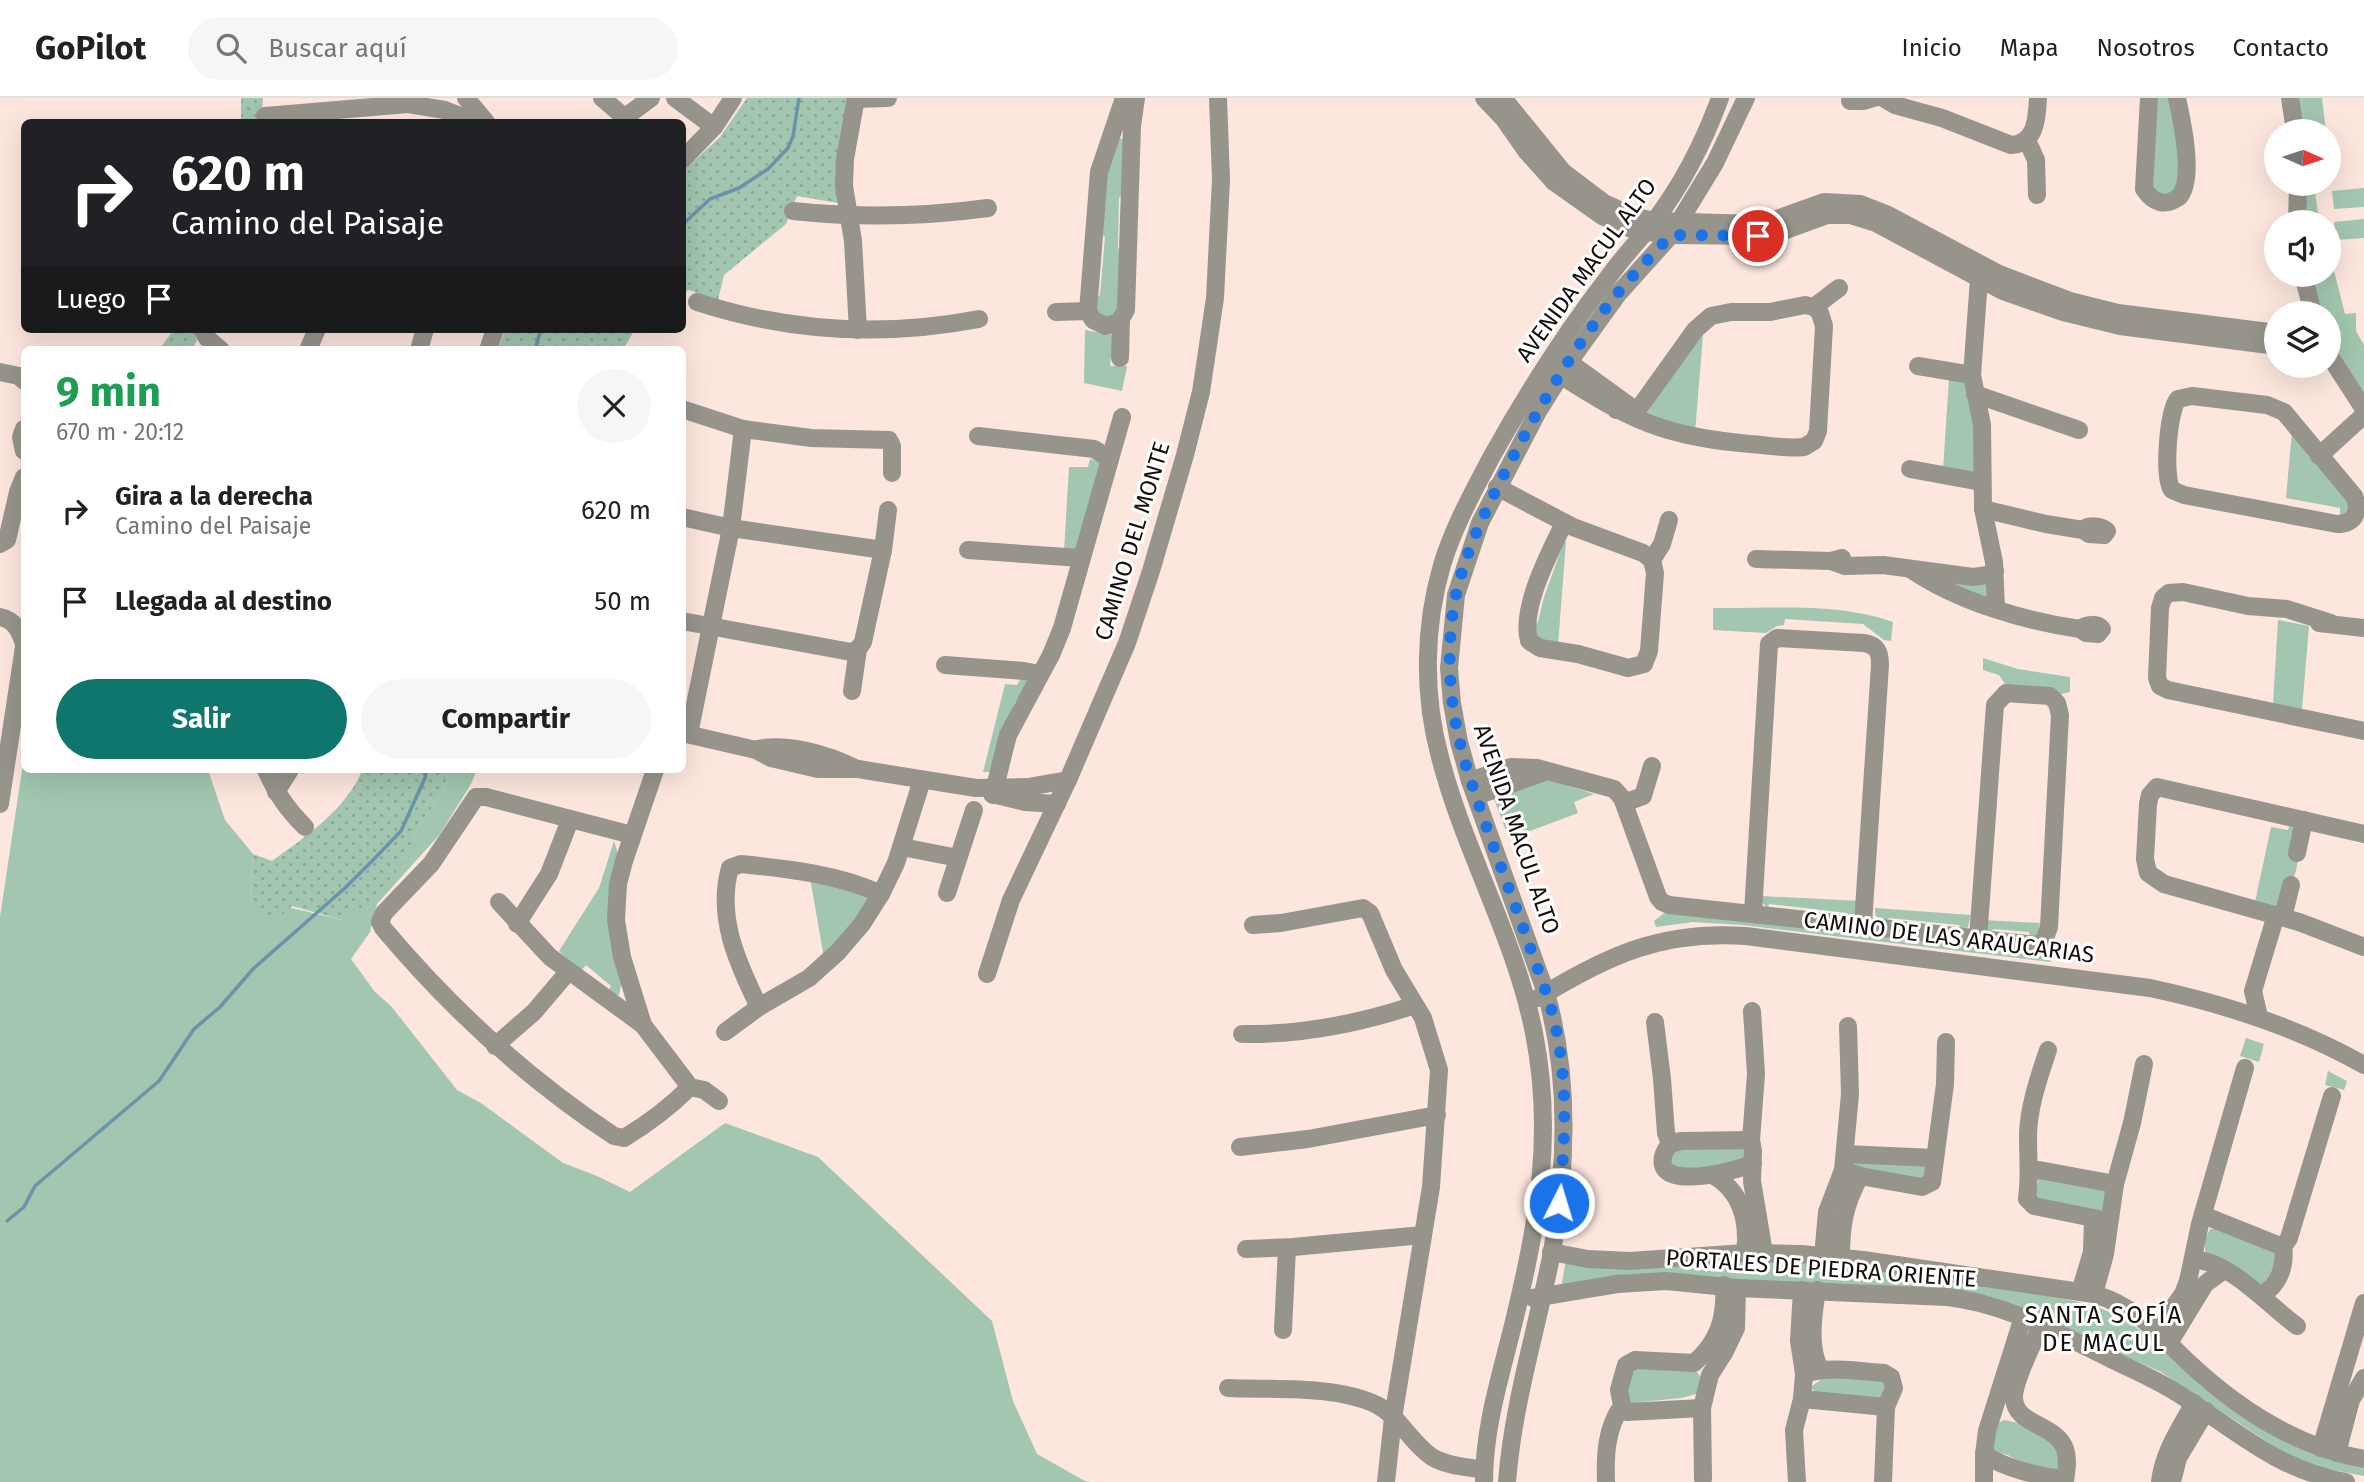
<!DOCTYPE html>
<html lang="es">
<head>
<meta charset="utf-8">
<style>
	:root { --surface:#fff; --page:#f6f6f6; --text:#202124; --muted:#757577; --line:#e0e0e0; --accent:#0f766e }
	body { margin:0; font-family:"Fira Sans",sans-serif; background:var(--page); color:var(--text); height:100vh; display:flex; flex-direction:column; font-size:26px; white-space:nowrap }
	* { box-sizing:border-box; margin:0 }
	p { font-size:23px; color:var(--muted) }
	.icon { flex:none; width:38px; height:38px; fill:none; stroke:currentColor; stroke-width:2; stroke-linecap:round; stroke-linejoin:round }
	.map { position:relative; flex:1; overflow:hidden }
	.panel { position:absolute; left:21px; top:248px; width:665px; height:427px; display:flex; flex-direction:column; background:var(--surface); border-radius:10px; box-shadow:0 7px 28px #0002 }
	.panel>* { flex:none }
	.banner { position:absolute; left:21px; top:21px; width:665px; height:214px; border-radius:10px; box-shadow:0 7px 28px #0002; background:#202124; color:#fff; overflow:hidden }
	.needle { width:46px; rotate:93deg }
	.tools { position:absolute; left:2264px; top:21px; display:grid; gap:14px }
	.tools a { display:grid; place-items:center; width:77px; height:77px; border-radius:50%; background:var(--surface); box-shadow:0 7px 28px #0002; font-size:35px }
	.pin { position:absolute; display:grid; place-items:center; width:60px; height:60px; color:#fff; margin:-30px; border:4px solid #fff; border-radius:50%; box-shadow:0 2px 7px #0007 }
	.me { position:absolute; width:77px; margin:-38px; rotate:5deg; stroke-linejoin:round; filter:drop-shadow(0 0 5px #0008) }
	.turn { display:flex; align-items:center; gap:24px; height:147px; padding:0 35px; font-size:32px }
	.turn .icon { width:91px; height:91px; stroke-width:2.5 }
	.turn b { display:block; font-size:49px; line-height:60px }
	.then { display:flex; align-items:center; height:66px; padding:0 35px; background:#0003; gap:14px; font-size:26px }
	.round { display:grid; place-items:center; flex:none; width:74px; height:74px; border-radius:37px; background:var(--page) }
	.overview { display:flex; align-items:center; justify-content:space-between; height:119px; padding:0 35px }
	h1 { font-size:42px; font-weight:700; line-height:52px; color:#1e9e55 }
	.primary-button { display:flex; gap:14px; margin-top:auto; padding:14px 35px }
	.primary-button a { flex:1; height:80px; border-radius:42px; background:var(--accent); color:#fff; font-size:28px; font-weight:700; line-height:80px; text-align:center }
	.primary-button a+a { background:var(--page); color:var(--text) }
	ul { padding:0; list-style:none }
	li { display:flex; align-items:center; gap:21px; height:91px; padding:0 35px }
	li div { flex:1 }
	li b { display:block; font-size:26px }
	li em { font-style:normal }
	header { display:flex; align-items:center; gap:42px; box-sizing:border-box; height:98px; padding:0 35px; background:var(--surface); border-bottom:2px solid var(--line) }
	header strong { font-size:33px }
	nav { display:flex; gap:38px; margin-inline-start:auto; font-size:24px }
	.search { width:490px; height:63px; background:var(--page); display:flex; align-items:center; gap:18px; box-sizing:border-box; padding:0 24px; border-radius:38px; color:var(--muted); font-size:26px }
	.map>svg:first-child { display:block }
	.green { fill:#a2c6af }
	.park { fill:url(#park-dots) }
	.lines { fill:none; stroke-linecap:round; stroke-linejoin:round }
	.stream { stroke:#6b93ab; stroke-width:3.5 }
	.minor { stroke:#96948b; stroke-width:18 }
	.route { stroke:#1a73e8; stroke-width:12; stroke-dasharray:0 21.6 }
	.labels { text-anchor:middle; stroke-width:6; stroke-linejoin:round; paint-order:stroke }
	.street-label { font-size:23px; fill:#140d0a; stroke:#fff }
	.neighbourhood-label { font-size:24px; letter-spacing:2px; fill:#140d0a; stroke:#fff }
</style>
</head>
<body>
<header>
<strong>GoPilot</strong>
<div class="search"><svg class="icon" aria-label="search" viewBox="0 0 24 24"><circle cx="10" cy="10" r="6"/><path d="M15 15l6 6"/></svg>Buscar aquí</div>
<nav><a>Inicio</a><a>Mapa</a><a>Nosotros</a><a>Contacto</a></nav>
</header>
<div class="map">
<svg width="2364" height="1384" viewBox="0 0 2364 1384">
	<defs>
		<pattern id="park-dots" width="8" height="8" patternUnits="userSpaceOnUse" patternTransform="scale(1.75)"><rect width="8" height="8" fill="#a2c6af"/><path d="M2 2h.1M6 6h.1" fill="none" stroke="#8ba995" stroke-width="1.8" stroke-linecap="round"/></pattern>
	</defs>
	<rect width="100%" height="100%" fill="#fce6dd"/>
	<g class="green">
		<path d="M2155 0H2171C2177 29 2184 65 2176 94L2157 97 2149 81Z"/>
		<path d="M2296 0H2322L2326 33H2302Z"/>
		<path d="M1116 40 1124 41V97L1119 99 1118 150 1123 156 1118 210 1109 224 1101 222 1095 210 1094 201 1100 197 1105 139 1100 133 1104 82Z"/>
		<path d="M2302 86H2314L2319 124H2304Z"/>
		<path d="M2364 90V109L2334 111 2332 93Z"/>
		<path d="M2364 121V140L2335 142 2334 124Z"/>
		<path d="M2329 153 2345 216 2356 215V233L2364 247V299L2340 261 2329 239V215H2318L2309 177H2329Z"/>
		<path d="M1085 232 1113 237 1110 268H1127L1122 293 1084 285Z"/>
		<path d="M1697 235 1703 236 1695 335 1646 317Z"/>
		<path d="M1949 280 1967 285 1976 315 1975 374 1943 372Z"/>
		<path d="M2292 333 2347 397 2351 411 2340 420V410L2286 400Z"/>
		<path d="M1090 361 1104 366 1076 454 1064 453 1069 369H1088Z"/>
		<path d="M1561 442 1566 444 1558 547 1540 545 1533 529 1538 524 1544 499 1561 452Z"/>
		<path d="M1933 476 1988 483 1989 501Z"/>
		<path d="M1713 510C1772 511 1837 504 1893 524L1891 543 1884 542 1863 526 1785 521 1784 527 1777 528 1766 535 1713 532Z"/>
		<path d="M2278 522 2309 528 2302 611 2273 606Z"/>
		<path d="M1983 560 2018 571 2070 579V594L2058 597 2006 588 1999 577 1983 572Z"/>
		<path d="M1021 580 1030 581 1014 606 990 674H983L1005 586 1017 587Z"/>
		<path d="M24 659V672H208L225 722 253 756 250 800 342 822 412 740 446 688 448 672H477L471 686 440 736 377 806 370 834 351 861 375 894 391 908 457 992 481 1005 563 1065 597 1078 630 1094 725 1025 818 1059 992 1223 1013 1303 1037 1356 1085 1383 1092 1384H0V819Z"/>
		<path d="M1546 681 1594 696 1574 704 1578 715 1509 741 1494 701Z"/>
		<path d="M2290 725 2299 727C2299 768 2299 774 2279 810L2255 804 2271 729 2288 732Z"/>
		<path d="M614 743 619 759 622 884 619 897 607 895 611 888 586 867 580 874 559 853 599 790Z"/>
		<path d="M810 780 865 795 870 804 824 860Z"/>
		<path d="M1761 798 1860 803 1857 814 1848 820 1847 815 1769 806 1768 810 1761 804Z"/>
		<path d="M1875 810 1971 817 1968 829 1961 833 1959 827 1889 820 1884 824C1876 820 1875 818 1875 810Z"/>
		<path d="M1667 813 2051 858V864L1742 827 1693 824 1656 829 1654 823Z"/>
		<path d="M1984 822 2040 825 2038 837 2030 841 2029 834 1994 831 1990 834 1984 832Z"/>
		<path d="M2246 940 2264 946 2259 964 2240 958Z"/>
		<path d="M2328 973 2347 983 2344 992 2325 987Z"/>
		<path d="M1673 1050H1745L1746 1065 1674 1072 1668 1058Z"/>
		<path d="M1850 1061 1925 1066 1928 1074 1922 1082 1850 1069Z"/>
		<path d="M2039 1079 2109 1093 2105 1116 2034 1103Z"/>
		<path d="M2210 1131H2217L2277 1153V1165L2263 1187 2251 1185 2205 1156V1142Z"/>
		<path d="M1566 1162 1701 1164 1788 1163 1857 1168 2052 1198 2096 1208 2126 1222 2157 1245 2201 1288 2254 1325 2364 1366V1378L2318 1369 2286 1356 2161 1274 1996 1200 1965 1194 1857 1186 1747 1183 1561 1190Z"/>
		<path d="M1638 1267 1694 1271 1702 1280 1700 1295 1681 1300 1631 1305 1626 1296 1633 1273Z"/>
		<path d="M1824 1279 1880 1280 1886 1287V1297L1879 1301 1816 1296 1811 1289Z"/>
		<path d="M2004 1322C2030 1326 2066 1341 2057 1373L2021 1365 2008 1357 1994 1354 1992 1348 1998 1325Z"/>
	</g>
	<g class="park">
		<path d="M241 0H263L261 24H241Z"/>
		<path d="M747 0H848L842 29 838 105 797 98 786 126 724 177 718 202 689 192 683 195V73L720 39Z"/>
		<path d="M174 231H195L197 242 192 252H159Z"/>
		<path d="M505 231H635L623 252H498Z"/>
		<path d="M362 672H448L446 688 412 740V755L371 803 342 822 292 808 269 828 250 800 253 756 272 763C304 740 348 710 362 672Z"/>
	</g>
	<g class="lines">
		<g class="stream">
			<path d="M682 127 710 101 739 90 768 71 788 50 793 38 799 0"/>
			<path d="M535 252 541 231"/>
			<path d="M7 1123 24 1109 35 1088 159 983 194 931 220 909 253 871 345 790 374 761 401 733 425 680 426 672"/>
		</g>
		<g class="minor">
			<path d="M466 0 486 24"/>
			<path d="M602 0 623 18 628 17 651 0"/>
			<path d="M675 0 714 29"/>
			<path d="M856 0 845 61 844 88 853 143 858 232"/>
			<path d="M1124 0 1099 74 1088 213 1093 222 1106 228 1119 224 1126 212 1132 28 1136 0"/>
			<path d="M1484 0 1504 21 1527 54 1554 84 1602 118 1634 132 1671 137 1758 138 1783 133 1827 117H1850L1876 125 2003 193 2063 214 2120 228 2277 248"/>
			<path d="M1503 0 1563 74 1604 105 1632 118 1654 123 1755 126 1771 123 1824 104 1860 106 1888 117 1999 176 2070 203 2118 215 2277 235"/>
			<path d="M1883 0 1895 7 1942 20 2011 47C2036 46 2037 20 2038 0"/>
			<path d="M2149 0 2144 91C2153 105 2165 109 2179 99 2195 81 2182 23 2177 0"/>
			<path d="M2290 0 2295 33"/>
			<path d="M856 1 888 0"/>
			<path d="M1850 3H1864L1874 0"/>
			<path d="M265 18 408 6 445 12 475 24"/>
			<path d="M2027 42 2036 62 2037 97"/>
			<path d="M682 62 714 29 733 0"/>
			<path d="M793 113C859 120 922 119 988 110"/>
			<path d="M2297 124 2298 86"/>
			<path d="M2303 177 2313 215"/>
			<path d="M1979 181 1972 277 1982 327 1983 411 1994 464 1996 511"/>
			<path d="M697 204C789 234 885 239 979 221"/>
			<path d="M1814 209 1839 190"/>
			<path d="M1056 214 1088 213"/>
			<path d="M202 231 207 240 221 252"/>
			<path d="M308 252 317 231"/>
			<path d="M419 252 425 231"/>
			<path d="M488 252 495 231"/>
			<path d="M2329 257 2364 311"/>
			<path d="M1120 260 1121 222"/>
			<path d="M1569 264 1638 314"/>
			<path d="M1918 268 1972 277"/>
			<path d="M0 274 19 278 24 283"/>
			<path d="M1560 277C1630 322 1666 339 1750 346 1767 347 1786 351 1804 349L1814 343 1818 333 1824 228 1820 215 1814 209 1805 207 1770 214H1731L1711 218 1695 232 1637 313 1616 312"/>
			<path d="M1975 296 2079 332"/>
			<path d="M2192 298 2267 307 2284 314 2354 398C2361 414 2354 426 2337 426L2184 397 2172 392C2163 379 2168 313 2178 301Z"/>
			<path d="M682 311 743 331 811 340 889 342 892 348V375"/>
			<path d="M24 331 21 339 24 353"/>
			<path d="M978 338 1094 351 1110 361"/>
			<path d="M2319 358 2364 317"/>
			<path d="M1910 371 1981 384"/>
			<path d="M1497 389 1573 429 1643 455 1652 462 1655 475 1649 553 1644 566 1628 570 1578 556 1540 550 1529 543C1520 510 1550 454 1564 425"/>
			<path d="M1983 411 2046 426 2083 432 2089 436 2104 437 2107 433C2102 428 2088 426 2083 432"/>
			<path d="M682 419 731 430 883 452"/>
			<path d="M0 446 7 442 18 394 24 379"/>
			<path d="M968 452 1081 460"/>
			<path d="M1756 461 1831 463 1842 460"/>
			<path d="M1652 462 1662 446 1669 422"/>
			<path d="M1831 463 1845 468 1883 467 1973 479 1988 477 1995 473"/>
			<path d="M1912 472C1959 504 2025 523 2080 531L2086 535 2098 536 2102 531C2097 525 2086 526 2080 531"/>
			<path d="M0 519C15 522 20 533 24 546"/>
			<path d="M682 523 851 554 858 551"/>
			<path d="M2319 525 2364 530"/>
			<path d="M2331 525 2287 511 2248 508 2183 494 2169 495 2163 500 2160 510 2157 580 2160 588 2168 592 2364 633"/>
			<path d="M945 567 1024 573 1040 576"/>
			<path d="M852 593 858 551 863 544 883 452 888 412"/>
			<path d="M682 635 756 652 771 660 818 671H858L976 690 1028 689 1068 682"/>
			<path d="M689 636 731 430 743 331"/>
			<path d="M757 651C788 645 827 656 855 670"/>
			<path d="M266 672C276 695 287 711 305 729"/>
			<path d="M655 672 624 763 618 786 616 822 622 859 643 927 690 989 704 992 719 1003"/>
			<path d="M1470 683 1511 669 1537 670 1614 691 1622 700 1658 799 1662 804 1669 807C1792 820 1913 833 2035 847L2044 843 2049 829 2060 617 2057 605 2050 598 2006 595 1995 607 1978 841"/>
			<path d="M276 694 290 672"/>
			<path d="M992 696 1025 704 1057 706"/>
			<path d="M993 697 1008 637 1051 557 1062 530 1122 319"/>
			<path d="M1476 698 1545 674"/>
			<path d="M1624 705 1643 698 1652 668"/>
			<path d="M0 706 24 549"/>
			<path d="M2364 736 2157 689 2150 697 2148 706 2145 761 2148 775 2164 786 2299 824 2364 849"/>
			<path d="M632 737 486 699H476L431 766 384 815 380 824 383 830C451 911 526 980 614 1038L624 1040C649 1025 670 1009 690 989"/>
			<path d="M902 749 958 760"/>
			<path d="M2297 755 2304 722"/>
			<path d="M947 795 974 712"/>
			<path d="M499 804 550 859 643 927"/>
			<path d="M1753 815 1769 546 1777 540 1864 545C1877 547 1880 554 1880 567L1863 826"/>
			<path d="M2283 819 2291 787"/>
			<path d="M517 826 549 776 570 722"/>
			<path d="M1253 827 1281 825 1363 810 1370 815 1394 872 1423 920 1439 972 1431 1089 1393 1320 1386 1384"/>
			<path d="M987 876 1011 802 1068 682 1127 545 1151 473 1185 357 1201 294 1215 200 1221 82 1218 0"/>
			<path d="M1538 900C1608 857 1663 832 1746 838L2150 890C2225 906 2297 929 2364 967"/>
			<path d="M759 909C738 866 716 819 730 770L741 766C788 771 838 776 881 796"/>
			<path d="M1752 913 1756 976 1751 1042 1753 1053 1752 1083 1764 1155"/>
			<path d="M2259 919 2253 893 2276 817"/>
			<path d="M1655 924 1662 981 1666 1035 1670 1046"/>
			<path d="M725 934 759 909 809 880 838 854 862 826 881 796 896 765 922 682"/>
			<path d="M1242 936C1303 937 1358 926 1415 907"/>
			<path d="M495 948 534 914 568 874"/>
			<path d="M2048 952C2039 979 2028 1010 2028 1039 2028 1060 2030 1080 2027 1101L2034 1108 2108 1123"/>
			<path d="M1670 1046C1665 1052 1661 1059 1663 1067 1669 1090 1738 1073 1753 1065"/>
			<path d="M1670 1046 1681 1043 1751 1042"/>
			<path d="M1240 1049 1308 1041 1437 1017"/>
			<path d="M1845 1056 1934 1060"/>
			<path d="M1843 1072 1860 1078 1922 1089 1932 1084 1945 986 1946 944"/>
			<path d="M2030 1075 2039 1072 2115 1086"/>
			<path d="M1713 1077C1742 1094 1749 1123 1745 1155"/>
			<path d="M2203 1117 2283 1149"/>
			<path d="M1246 1151 1293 1149 1423 1137"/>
			<path d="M1551 1154 1588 1161 1630 1163 1745 1155 1801 1156 1863 1162 2094 1196C2135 1208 2158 1235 2188 1264 2238 1311 2296 1349 2364 1361"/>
			<path d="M1823 1158 1827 1114 1843 1072 1850 996 1848 928"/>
			<path d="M1841 1160C1841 1127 1844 1108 1860 1078"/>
			<path d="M2194 1162C2229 1162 2269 1208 2297 1228"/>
			<path d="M1817 1192C1813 1217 1808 1249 1820 1271"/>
			<path d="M2080 1194 2092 1154 2093 1121"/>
			<path d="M2094 1196 2105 1156 2115 1086 2132 1025 2144 966"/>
			<path d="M2261 1197C2279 1188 2286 1167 2283 1149L2289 1140 2332 998"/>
			<path d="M1533 1200 1617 1186 1666 1183 1737 1190 1947 1199C2003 1205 2051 1232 2101 1256 2128 1270 2157 1281 2182 1298 2238 1334 2278 1372 2346 1384"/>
			<path d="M2041 1227C2034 1244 2014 1282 2014 1299 2014 1328 2056 1325 2065 1351 2069 1362 2066 1373 2065 1384"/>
			<path d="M1283 1232 1287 1150"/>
			<path d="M2156 1233 2183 1196 2188 1183 2200 1126 2245 970"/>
			<path d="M2169 1245 2205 1186 2224 1172"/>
			<path d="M1804 1276C1830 1268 1857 1273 1884 1275L1891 1279 1894 1290 1886 1309 1883 1384"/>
			<path d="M1228 1290C1273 1292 1336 1287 1377 1307 1400 1319 1411 1345 1432 1359 1447 1368 1467 1369 1484 1372"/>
			<path d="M1802 1301 1886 1309"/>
			<path d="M1622 1308 1627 1314 1702 1310"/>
			<path d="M2321 1350 2364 1205"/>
			<path d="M2337 1355 2351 1302 2364 1280"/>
			<path d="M1984 1356C2003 1370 2041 1379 2065 1381"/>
			<path d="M1703 1381 1702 1310 1710 1277 1724 1255 1736 1230 1737 1190"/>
			<path d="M1484 1384C1484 1328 1501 1277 1514 1223 1538 1125 1554 1036 1534 935 1515 839 1464 753 1440 659 1423 597 1424 529 1442 467 1454 428 1473 394 1492 358 1527 295 1566 234 1610 177 1623 159 1639 142 1653 125 1682 87 1704 44 1720 0"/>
			<path d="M1507 1384C1513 1305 1537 1231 1552 1154 1567 1068 1570 979 1546 895L1470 683 1459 644 1452 605 1449 570 1456 497 1480 425 1537 315 1569 264 1618 196 1671 137 1715 65 1746 0"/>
			<path d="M1606 1384C1605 1358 1606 1330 1622 1308L1619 1292 1626 1267 1635 1262 1694 1265C1719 1244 1726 1219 1724 1187"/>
			<path d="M1797 1384 1794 1332 1802 1301 1804 1276 1799 1243 1802 1192"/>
			<path d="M1984 1384V1356L1987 1333 2023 1219"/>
			<path d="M2160 1384C2163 1355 2180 1330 2194 1305"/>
			<path d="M2172 1384 2178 1360 2206 1313"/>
		</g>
	</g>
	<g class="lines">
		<path class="route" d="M1559 1105C1565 1048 1568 987 1556 931 1551 905 1541 880 1532 855 1512 797 1489 739 1470 680 1452 626 1445 570 1453 513 1460 467 1479 426 1500 384 1533 319 1571 253 1617 196 1634 176 1653 156 1671 137L1758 138"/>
	</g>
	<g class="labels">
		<g class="street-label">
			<text transform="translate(1586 172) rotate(-54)" y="8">AVENIDA MACUL ALTO</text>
			<text transform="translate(1132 443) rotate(-73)" y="8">CAMINO DEL MONTE</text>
			<text transform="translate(1517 731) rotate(71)" y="8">AVENIDA MACUL ALTO</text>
			<text transform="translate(1949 839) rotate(7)" y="8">CAMINO DE LAS ARAUCARIAS</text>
			<text transform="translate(1821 1170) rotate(4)" y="8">PORTALES DE PIEDRA ORIENTE</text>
		</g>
		<g class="neighbourhood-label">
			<text x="2104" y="1225">SANTA SOFÍA<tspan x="2104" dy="28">DE MACUL</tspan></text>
		</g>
	</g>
</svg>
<div class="tools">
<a><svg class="needle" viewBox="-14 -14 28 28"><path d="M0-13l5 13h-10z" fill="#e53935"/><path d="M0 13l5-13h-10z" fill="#757577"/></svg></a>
<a><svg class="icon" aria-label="sound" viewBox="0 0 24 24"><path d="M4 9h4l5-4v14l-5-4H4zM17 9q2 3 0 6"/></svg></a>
<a><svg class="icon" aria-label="layers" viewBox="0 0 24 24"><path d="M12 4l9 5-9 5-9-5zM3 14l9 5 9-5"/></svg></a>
</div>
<div class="pin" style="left:1758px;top:138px;background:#d93025"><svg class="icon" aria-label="arrive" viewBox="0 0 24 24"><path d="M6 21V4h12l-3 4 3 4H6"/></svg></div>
<svg class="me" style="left:1559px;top:1105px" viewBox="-20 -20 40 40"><circle r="17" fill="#1a73e8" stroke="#fff" stroke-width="3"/><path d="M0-11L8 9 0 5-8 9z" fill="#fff"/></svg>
<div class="banner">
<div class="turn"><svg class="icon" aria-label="right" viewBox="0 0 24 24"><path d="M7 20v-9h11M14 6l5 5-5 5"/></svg><div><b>620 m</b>Camino del Paisaje</div></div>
<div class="then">Luego<svg class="icon" aria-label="arrive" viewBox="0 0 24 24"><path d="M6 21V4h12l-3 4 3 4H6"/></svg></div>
</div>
<section class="panel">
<div class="overview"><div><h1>9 min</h1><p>670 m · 20:12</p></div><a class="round"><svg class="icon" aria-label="close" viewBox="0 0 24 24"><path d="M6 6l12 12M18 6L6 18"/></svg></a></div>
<ul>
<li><svg class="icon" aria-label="right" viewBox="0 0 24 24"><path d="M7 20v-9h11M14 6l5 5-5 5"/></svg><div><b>Gira a la derecha</b><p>Camino del Paisaje</p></div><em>620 m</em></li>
<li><svg class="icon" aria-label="arrive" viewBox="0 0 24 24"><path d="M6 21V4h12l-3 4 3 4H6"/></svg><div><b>Llegada al destino</b></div><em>50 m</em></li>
</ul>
<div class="primary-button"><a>Salir</a><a>Compartir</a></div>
</section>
</div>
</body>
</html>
